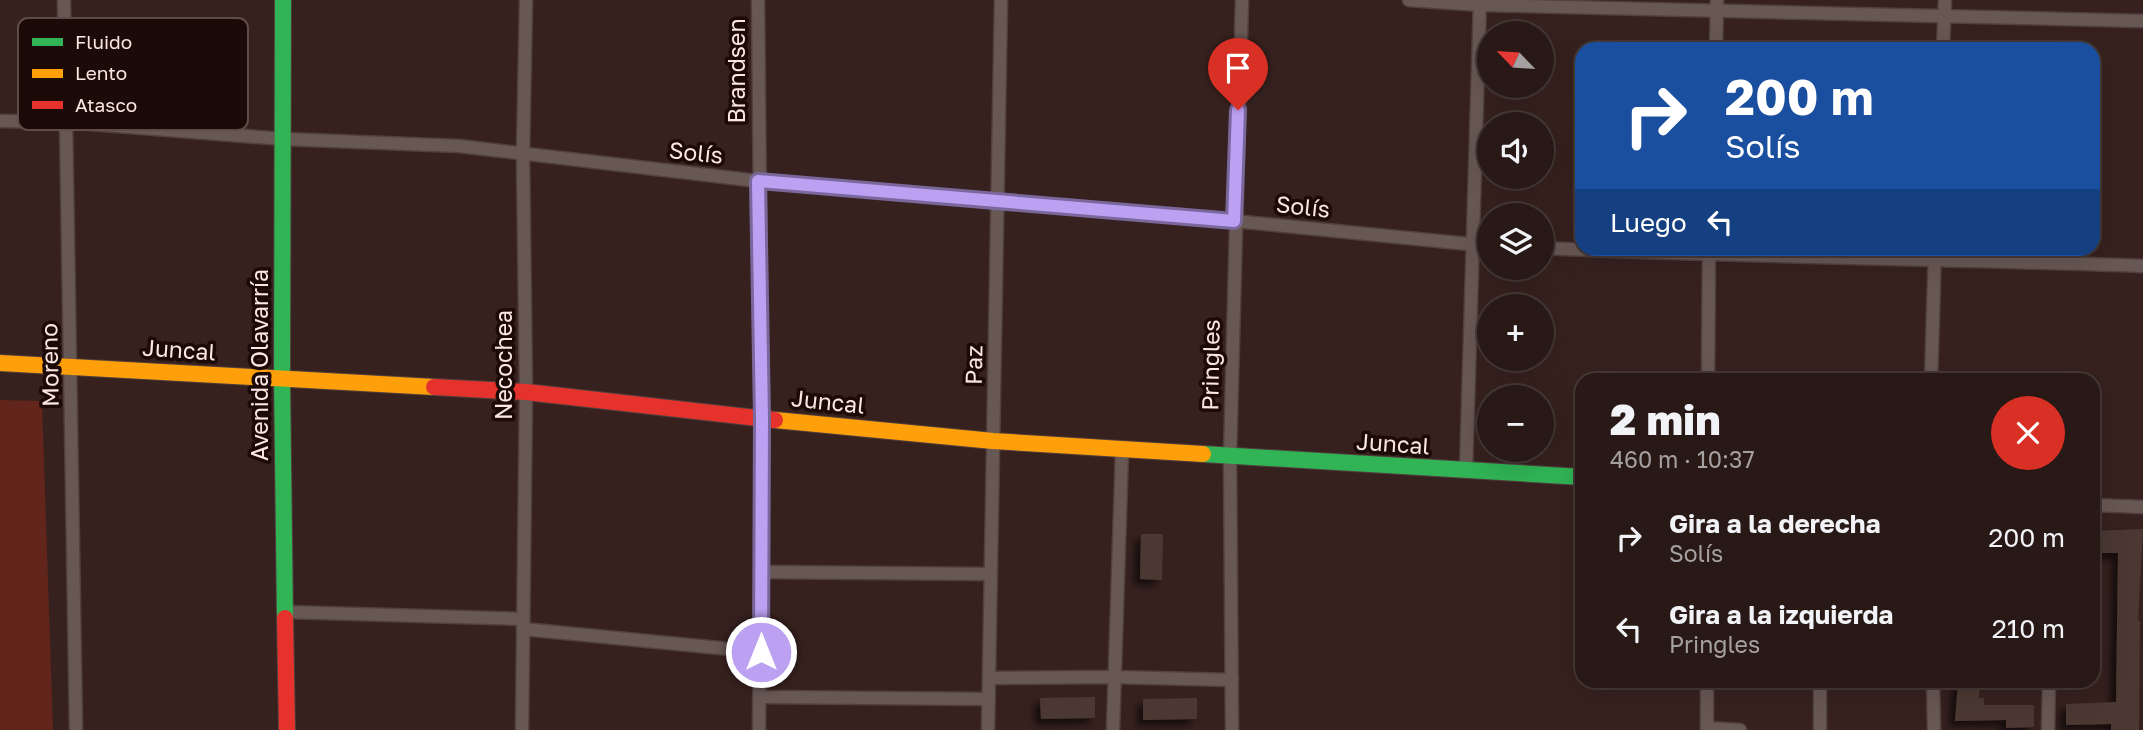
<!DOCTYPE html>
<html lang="es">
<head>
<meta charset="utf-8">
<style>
	:root { --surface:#281916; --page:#30221f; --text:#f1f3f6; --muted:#a5a0a1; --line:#443835 }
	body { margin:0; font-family:"Golos Text",sans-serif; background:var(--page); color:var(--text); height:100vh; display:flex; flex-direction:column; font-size:26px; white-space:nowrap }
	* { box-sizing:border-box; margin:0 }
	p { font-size:23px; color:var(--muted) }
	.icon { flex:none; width:38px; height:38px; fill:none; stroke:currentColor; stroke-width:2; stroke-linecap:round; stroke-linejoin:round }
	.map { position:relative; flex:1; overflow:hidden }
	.panel { position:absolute; left:1575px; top:373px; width:525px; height:315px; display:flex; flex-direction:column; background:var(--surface); border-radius:21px; box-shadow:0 7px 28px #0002,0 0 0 2px var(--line) }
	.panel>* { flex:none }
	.guide { position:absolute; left:1575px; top:42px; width:525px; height:214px; border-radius:21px; box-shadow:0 7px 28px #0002,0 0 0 2px var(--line); background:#1a4fa0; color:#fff; overflow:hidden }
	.needle { width:46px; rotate:295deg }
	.buttons { position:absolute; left:1477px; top:21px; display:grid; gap:14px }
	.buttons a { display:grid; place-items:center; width:77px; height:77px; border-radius:50%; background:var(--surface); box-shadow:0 7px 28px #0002,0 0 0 2px var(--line); font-size:35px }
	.pin { position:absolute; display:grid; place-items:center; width:60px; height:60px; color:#fff; margin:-72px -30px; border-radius:50% 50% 50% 0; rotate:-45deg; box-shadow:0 0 7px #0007 }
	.pin .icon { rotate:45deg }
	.me { position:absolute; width:77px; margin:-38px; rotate:0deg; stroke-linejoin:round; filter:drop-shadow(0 0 5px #0008) }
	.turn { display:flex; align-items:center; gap:24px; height:147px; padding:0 35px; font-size:32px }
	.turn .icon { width:91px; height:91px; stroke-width:2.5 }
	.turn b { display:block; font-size:49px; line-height:60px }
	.then { display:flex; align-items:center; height:66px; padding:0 35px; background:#0003; gap:14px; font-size:26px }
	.round { display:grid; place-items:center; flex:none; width:74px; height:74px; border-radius:37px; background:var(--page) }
	.overview { display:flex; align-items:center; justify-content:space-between; height:119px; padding:0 35px }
	h1 { font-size:42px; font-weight:800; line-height:52px }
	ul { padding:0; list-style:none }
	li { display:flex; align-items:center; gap:21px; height:91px; padding:0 35px }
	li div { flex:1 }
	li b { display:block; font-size:26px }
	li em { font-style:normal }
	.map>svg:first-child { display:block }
	.green { fill:#62251b }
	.building { fill:#4c3931; filter:url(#shadow) }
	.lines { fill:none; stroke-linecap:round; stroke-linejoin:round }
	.street-casing { stroke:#51403d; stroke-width:15 }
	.fast-casing { stroke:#51403d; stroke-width:18 }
	.slow-casing { stroke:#51403d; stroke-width:18 }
	.jam-casing { stroke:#51403d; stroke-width:18 }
	.street { stroke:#685854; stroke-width:12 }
	.fast { stroke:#30b455; stroke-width:16 }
	.slow { stroke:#ff9f0a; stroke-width:16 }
	.jam { stroke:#e5322d; stroke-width:16 }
	.route-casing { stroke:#7a689d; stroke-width:18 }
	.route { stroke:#bca0f2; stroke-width:12 }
	.labels { text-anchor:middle; stroke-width:7; stroke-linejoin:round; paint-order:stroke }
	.street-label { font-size:23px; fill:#fbe6e1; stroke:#1b0a07 }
	.key { fill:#1b0a07; stroke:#5e4c48; stroke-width:2 }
	.key-label { font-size:19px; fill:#fbe6e1 }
</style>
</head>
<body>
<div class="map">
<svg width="2143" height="730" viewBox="0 0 2143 730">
	<defs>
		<filter id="shadow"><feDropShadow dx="-6" dy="6" stdDeviation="3.5" flood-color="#0009"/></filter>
	</defs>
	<rect width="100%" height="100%" fill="#36211e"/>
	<path class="green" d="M0 400 42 401 53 730H0Z"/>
	<g class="building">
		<path d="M2143 529 2138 621H2140L2139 730H2111V724L2066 725V704L2116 702 2118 553H2093V531Z"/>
		<path d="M1141 534H1163L1162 580 1140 579Z"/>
		<path d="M1958 681H1980L1979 698H1984V705H2034V727L2006 728V720L1955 721Z"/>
		<path d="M1095 697V718L1041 719 1040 698Z"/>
		<path d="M1197 698V719L1143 720V699Z"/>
	</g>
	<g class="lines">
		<g class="street-casing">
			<g id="street">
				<path d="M64 0 76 730"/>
				<path d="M758 0 762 419 759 730"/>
				<path d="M1409 0 1480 5 2143 21"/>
				<path d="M1716 49 1717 0"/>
				<path d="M1943 49 1945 0"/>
				<path d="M0 121 66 122 283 139 459 146 758 181 1234 221 1489 246"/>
				<path d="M1542 248C1742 257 1943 259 2143 266"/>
				<path d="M1708 380 1709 248"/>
				<path d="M1931 380 1935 248"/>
				<path d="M1466 471 1480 0"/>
				<path d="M2093 505 2143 507"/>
				<path d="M761 572 990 574"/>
				<path d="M286 612 523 619"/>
				<path d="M523 629 761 652"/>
				<path d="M990 678 1113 677 1232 680"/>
				<path d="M1820 681V730"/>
				<path d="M1933 681 1934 730"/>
				<path d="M760 697 988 699"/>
				<path d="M1707 728 1740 730"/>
				<path d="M522 730 526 392 523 155 526 0"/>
				<path d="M988 730 1001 0"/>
				<path d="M1113 730 1122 451"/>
				<path d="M1232 730 1230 456 1242 0"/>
				<path d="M1707 730V681"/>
				<path d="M2048 730 2049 681"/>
			</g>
		</g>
		<g class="fast-casing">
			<g id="fast">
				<path d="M283 0 282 379 285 618"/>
				<path d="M1203 454 1582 477"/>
			</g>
		</g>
		<g class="slow-casing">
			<g id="slow">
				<path d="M0 363 434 387"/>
				<path d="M775 420 993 441 1203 454"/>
			</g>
		</g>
		<g class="jam-casing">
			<g id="jam">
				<path d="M434 387 526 392 775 420"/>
				<path d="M285 618 287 730"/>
			</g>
		</g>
		<use href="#street" class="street"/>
		<use href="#fast" class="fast"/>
		<use href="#slow" class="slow"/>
		<use href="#jam" class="jam"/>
	</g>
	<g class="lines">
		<g class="route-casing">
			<path id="route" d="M761 652 762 419 758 181 1234 221 1238 110"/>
		</g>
		<use href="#route" class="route"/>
	</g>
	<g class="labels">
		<g class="street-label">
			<text transform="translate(737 71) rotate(-90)" y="8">Brandsen</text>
			<text transform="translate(696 153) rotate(6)" y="8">Solís</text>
			<text transform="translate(1303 207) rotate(6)" y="8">Solís</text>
			<text transform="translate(179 350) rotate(4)" y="8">Juncal</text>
			<text transform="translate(50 365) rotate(-91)" y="8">Moreno</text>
			<text transform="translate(260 365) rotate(-90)" y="8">Avenida Olavarría</text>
			<text transform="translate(504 365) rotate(-90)" y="8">Necochea</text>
			<text transform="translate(974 365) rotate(-89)" y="8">Paz</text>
			<text transform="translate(1211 365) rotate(-89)" y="8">Pringles</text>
			<text transform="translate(828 402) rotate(6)" y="8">Juncal</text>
			<text transform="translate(1393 444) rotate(4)" y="8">Juncal</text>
		</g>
	</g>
	<rect x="18" y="18" width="230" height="112" rx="10" class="key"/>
	<rect x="32" y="38" width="31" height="8" fill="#30b455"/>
	<rect x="32" y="69" width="31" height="9" fill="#ff9f0a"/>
	<rect x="32" y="101" width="31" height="8" fill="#e5322d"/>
	<g class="key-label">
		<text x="75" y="49">Fluido</text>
		<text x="75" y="80">Lento</text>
		<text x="75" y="112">Atasco</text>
	</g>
</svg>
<div class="buttons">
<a><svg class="needle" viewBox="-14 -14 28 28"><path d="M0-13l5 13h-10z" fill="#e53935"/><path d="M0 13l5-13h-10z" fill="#a5a0a1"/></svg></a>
<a><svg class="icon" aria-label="sound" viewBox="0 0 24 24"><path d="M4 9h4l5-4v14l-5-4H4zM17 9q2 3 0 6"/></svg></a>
<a><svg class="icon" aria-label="layers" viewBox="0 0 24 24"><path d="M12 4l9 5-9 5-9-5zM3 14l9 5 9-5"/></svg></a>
<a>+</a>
<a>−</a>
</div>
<div class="pin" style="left:1238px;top:110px;background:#d93025"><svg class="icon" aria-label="arrive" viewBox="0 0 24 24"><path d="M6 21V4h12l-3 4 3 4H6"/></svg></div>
<svg class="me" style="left:761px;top:652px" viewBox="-20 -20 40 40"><circle r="17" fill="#bca0f2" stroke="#fff" stroke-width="3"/><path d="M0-11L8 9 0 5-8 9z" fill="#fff"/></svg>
<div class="guide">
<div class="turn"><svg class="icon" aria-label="right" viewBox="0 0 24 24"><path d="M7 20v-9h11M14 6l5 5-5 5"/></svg><div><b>200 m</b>Solís</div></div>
<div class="then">Luego<svg class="icon" aria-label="left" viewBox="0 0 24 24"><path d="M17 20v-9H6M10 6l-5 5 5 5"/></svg></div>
</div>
<section class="panel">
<div class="overview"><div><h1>2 min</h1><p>460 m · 10:37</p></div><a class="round" style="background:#d93025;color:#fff"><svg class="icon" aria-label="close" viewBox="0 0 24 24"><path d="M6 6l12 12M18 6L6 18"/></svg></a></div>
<ul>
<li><svg class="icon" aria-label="right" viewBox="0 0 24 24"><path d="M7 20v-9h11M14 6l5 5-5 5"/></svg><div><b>Gira a la derecha</b><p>Solís</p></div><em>200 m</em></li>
<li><svg class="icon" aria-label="left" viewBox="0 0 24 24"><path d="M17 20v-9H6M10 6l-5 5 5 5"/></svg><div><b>Gira a la izquierda</b><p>Pringles</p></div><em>210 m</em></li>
</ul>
</section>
</div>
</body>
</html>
